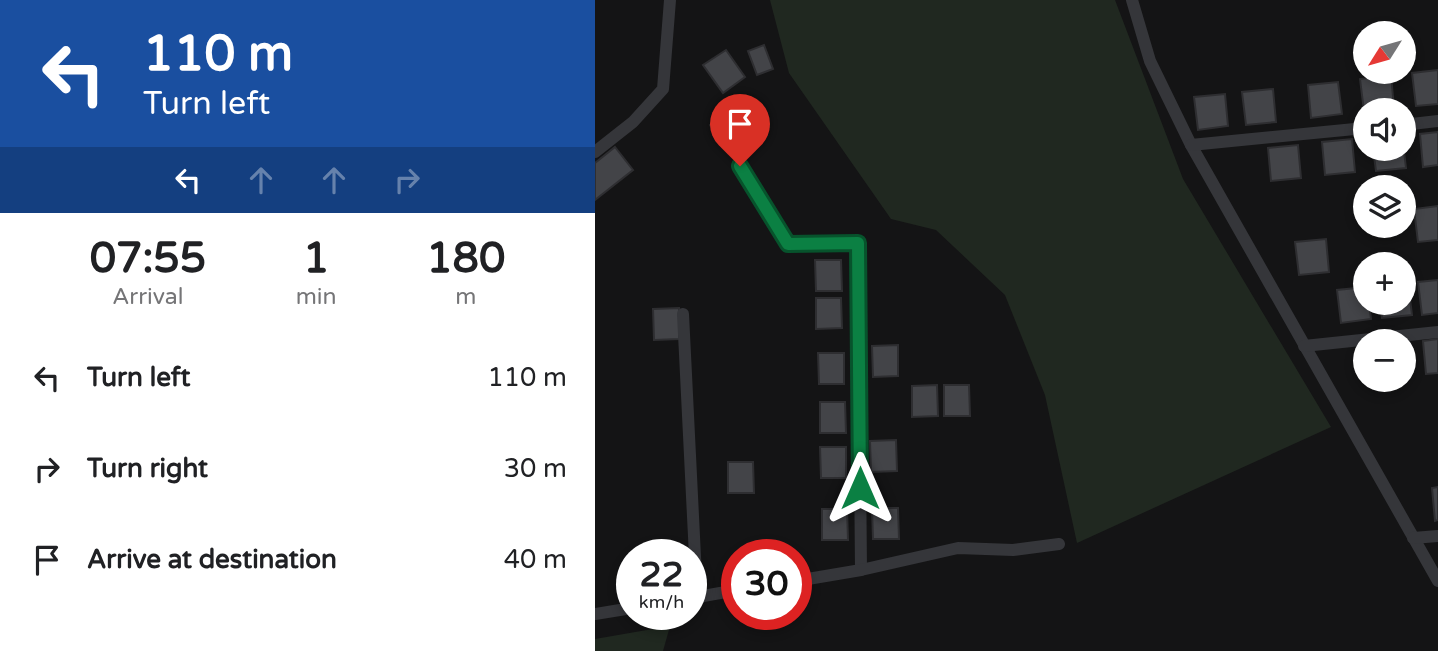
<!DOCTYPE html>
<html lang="en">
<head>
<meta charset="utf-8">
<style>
	:root { --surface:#fff; --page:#f6f6f6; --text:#202124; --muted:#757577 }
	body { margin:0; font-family:"Varela Round",sans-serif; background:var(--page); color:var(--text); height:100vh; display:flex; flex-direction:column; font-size:26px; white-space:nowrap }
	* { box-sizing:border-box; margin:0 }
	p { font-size:23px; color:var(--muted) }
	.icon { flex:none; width:38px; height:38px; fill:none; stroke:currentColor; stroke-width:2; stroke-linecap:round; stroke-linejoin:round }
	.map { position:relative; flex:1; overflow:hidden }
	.side { display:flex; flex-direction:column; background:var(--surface); width:595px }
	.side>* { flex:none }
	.hud { background:#1a4fa0; color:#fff; overflow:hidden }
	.needle { width:46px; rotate:233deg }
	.fabs { position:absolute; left:758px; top:21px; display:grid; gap:14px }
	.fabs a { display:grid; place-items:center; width:63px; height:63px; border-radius:50%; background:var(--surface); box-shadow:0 4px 10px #0003; font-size:35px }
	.speed { position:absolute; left:21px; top:539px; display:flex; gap:14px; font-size:35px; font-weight:700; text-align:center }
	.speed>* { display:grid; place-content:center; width:91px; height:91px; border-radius:50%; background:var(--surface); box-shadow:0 4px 10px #0003; line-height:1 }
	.speed small { font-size:18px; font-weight:400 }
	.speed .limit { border:10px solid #d22; background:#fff; color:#111 }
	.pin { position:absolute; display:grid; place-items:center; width:60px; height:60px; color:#fff; margin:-72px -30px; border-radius:50% 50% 50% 0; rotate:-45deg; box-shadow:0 0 7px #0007 }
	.pin .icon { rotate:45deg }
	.me { position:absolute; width:77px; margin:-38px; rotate:0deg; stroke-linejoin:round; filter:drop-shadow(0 0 5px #0008) }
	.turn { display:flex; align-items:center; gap:24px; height:147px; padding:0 28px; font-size:32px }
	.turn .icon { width:91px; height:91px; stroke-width:2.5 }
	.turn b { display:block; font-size:49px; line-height:60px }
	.lanes { display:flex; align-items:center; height:66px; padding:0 28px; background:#0003; justify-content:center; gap:35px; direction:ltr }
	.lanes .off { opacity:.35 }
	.eta { display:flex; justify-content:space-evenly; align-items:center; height:119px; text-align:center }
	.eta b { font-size:42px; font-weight:700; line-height:49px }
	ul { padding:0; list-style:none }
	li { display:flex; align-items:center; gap:21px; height:91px; padding:0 28px }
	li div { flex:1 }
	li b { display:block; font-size:26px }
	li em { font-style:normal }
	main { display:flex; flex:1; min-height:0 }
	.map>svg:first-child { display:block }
	.green { fill:#202820 }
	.building { fill:#434448; stroke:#2e2e31; stroke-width:2 }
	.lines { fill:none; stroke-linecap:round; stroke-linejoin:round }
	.street { stroke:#35363a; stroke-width:12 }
	.route-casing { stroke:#07532c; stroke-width:18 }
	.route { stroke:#0b8043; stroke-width:12 }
</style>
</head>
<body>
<main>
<section class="side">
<div class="hud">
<div class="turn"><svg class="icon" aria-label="left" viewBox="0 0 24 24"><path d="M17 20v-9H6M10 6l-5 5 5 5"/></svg><div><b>110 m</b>Turn left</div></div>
<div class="lanes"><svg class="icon" aria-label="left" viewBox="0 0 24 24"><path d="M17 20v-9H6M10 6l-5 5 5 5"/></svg><svg class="icon off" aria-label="ahead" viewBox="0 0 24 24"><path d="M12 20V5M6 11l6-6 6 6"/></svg><svg class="icon off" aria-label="ahead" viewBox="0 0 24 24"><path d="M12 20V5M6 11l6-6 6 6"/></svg><svg class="icon off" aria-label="right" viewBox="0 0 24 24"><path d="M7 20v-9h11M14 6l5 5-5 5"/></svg></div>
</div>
<div class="eta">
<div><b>07:55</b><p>Arrival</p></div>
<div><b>1</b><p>min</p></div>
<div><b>180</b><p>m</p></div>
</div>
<ul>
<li><svg class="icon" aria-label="left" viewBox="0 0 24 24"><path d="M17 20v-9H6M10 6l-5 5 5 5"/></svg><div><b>Turn left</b></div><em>110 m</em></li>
<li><svg class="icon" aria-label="right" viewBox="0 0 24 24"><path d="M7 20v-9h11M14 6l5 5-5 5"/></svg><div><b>Turn right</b></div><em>30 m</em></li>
<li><svg class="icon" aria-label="arrive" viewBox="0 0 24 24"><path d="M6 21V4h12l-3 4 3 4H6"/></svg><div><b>Arrive at destination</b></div><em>40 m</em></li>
</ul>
</section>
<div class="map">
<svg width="843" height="651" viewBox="0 0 843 651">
	<rect width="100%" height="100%" fill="#141415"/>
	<g class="green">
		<path d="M175 0H520L588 179 736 427 482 543 450 395 410 295 341 230 296 219 194 73Z"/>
		<path d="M75 626 68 651H0V639Z"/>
	</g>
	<g class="building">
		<path d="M169 45 178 69 162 75 153 51Z"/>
		<path d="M131 50 150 77 128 93 108 65Z"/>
		<path d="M843 70V104L821 106 817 73Z"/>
		<path d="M796 75 799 108 769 111 765 79Z"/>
		<path d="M743 82 747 114 716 118 713 85Z"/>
		<path d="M678 89 681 122 651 125 647 92Z"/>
		<path d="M630 94 633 126 603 130 599 97Z"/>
		<path d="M156 99 174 127 133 153 115 125Z"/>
		<path d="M843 132V165L828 167 825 134Z"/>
		<path d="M757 139 760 172 730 175 727 142Z"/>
		<path d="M808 143 811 168 781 171 778 149H808Z"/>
		<path d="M703 145 706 178 676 181 673 148Z"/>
		<path d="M20 147 38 170 0 200V163Z"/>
		<path d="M843 206V240L823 242 819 209Z"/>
		<path d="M731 239 734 272 704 275 700 242Z"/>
		<path d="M220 260H246L247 291H221Z"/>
		<path d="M843 280V313L827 315 823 282Z"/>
		<path d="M813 282 817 315 787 318 785 303H808V283Z"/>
		<path d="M770 287V303H774L776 319 746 323 742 290Z"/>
		<path d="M221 298H246L247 328 221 329Z"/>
		<path d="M84 308V339L59 340 58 309Z"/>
		<path d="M843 339V373L831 374 828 341Z"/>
		<path d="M303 345V376L278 377 277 346Z"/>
		<path d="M223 353H249V384H224Z"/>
		<path d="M342 385 343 416 317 417V386Z"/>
		<path d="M349 385H374L375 416H349Z"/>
		<path d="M225 402H250L251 433H225Z"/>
		<path d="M301 440 302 471 276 472 275 441Z"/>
		<path d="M225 447H251V478H226Z"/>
		<path d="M133 462H158L159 493H133Z"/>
		<path d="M843 487V520L840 521 837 488Z"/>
		<path d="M277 508H303L304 539H278Z"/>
		<path d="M227 509H252L253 540H227Z"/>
	</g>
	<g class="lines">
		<g class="street">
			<path d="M537 0 555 61 596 145 843 581"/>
			<path d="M808 125 843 121"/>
			<path d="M596 145 770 128"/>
			<path d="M0 152 38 122 68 89 75 0"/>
			<path d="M145 166 193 244 263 243 266 570"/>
			<path d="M88 314 102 597"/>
			<path d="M709 346 843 332"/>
			<path d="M818 538 843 536"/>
			<path d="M201 581 266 570 363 548 418 550 464 544"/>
			<path d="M97 598 142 590"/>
			<path d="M0 614 37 608"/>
		</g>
	</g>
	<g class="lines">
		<g class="route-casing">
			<path id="route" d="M145 166 193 244 263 243 265 488"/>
		</g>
		<use href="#route" class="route"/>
	</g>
</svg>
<div class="fabs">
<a><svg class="needle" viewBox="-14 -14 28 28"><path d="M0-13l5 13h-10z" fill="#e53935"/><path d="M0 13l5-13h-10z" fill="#757577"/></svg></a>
<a><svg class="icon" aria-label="sound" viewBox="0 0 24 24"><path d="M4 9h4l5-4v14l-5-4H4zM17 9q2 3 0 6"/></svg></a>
<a><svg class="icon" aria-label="layers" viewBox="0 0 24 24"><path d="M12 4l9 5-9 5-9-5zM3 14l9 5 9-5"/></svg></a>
<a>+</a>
<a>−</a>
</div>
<div class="speed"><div>22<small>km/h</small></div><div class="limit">30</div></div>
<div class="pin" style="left:145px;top:166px;background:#d93025"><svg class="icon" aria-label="arrive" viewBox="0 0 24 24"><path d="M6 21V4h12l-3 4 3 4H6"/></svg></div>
<svg class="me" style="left:265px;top:488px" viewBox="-20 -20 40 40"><path d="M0-17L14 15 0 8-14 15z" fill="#0b8043" stroke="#fff" stroke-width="4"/></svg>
</div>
</main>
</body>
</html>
